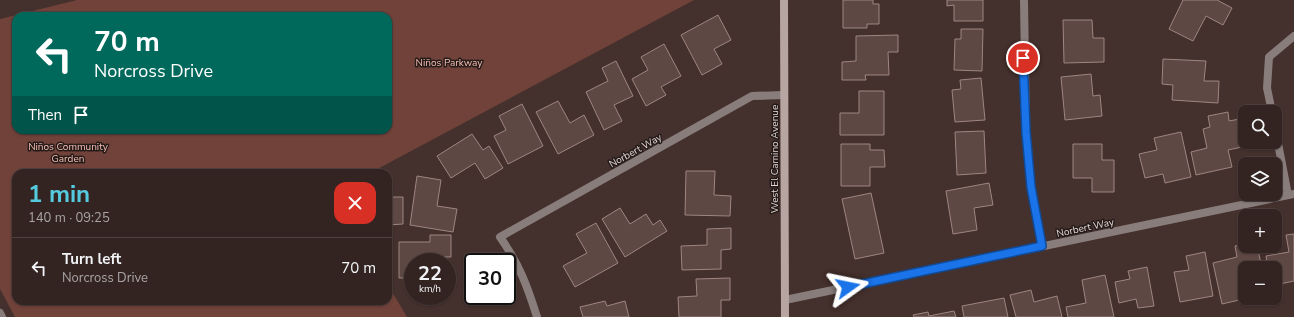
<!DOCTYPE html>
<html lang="en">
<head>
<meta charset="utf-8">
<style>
	:root { --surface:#332421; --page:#3b2c2a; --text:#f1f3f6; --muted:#a9a4a5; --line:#4e413f; --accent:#55cadf }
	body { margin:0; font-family:"Nunito Sans",sans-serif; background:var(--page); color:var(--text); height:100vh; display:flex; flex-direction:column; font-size:15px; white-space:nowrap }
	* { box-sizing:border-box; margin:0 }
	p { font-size:13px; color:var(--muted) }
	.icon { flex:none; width:22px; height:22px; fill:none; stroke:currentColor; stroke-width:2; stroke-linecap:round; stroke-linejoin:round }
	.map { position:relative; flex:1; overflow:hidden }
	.side { position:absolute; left:12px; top:169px; width:380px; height:136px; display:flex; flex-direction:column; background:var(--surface); border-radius:12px; box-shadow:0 1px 3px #0004,0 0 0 1px var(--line) }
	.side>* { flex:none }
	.top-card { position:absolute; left:12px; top:12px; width:380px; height:122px; border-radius:12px; box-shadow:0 1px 3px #0004,0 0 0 1px var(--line); background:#00695c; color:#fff; overflow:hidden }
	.controls { position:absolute; left:1238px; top:105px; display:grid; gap:8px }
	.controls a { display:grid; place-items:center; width:44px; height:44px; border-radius:8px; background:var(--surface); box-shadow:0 1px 3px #0004,0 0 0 1px var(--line); font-size:20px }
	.speed { position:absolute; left:404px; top:253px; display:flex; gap:8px; font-size:20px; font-weight:700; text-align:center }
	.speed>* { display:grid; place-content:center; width:52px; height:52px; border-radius:50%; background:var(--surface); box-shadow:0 1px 3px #0004,0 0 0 1px var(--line); line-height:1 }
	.speed small { font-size:10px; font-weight:400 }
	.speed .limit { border:2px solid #111; border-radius:6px; background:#fff; color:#111 }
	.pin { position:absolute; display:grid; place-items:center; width:34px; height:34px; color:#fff; margin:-17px; border:2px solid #fff; border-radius:50%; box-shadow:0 1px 4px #0007 }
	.me { position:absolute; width:44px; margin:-22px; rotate:78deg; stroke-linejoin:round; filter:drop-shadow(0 0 3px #0008) }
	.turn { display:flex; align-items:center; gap:14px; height:84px; padding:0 16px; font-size:18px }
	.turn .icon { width:52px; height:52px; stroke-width:2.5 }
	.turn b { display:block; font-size:28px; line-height:34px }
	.then { display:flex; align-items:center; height:38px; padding:0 16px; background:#0003; gap:8px; font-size:15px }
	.round { display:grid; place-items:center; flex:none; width:42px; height:42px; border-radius:12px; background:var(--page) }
	.overview { display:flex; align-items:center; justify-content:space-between; height:68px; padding:0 16px }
	h1 { font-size:24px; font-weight:700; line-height:30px; color:var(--accent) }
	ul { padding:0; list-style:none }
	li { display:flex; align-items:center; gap:12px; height:60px; padding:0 16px; border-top:1px solid var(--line) }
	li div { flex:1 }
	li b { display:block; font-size:15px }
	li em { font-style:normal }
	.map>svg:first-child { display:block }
	.green { fill:#704239; fill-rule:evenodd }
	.building { fill:#5e4844; stroke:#9e8681 }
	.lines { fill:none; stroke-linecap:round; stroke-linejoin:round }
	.service { stroke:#887d7b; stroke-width:8 }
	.minor { stroke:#887d7b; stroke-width:8 }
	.secondary { stroke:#b7a5a2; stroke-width:8 }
	.route-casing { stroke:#114b97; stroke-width:10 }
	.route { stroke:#1a73e8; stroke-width:7 }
	.labels { text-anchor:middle; stroke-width:3; stroke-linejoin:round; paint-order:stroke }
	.park-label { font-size:10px; fill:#f7beb3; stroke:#241b19 }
	.street-label { font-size:10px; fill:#e2d5d2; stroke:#241b19 }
</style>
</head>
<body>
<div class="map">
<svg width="1294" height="317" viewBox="0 0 1294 317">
	<rect width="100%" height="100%" fill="#44302c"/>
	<path class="green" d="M77 0H694L370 173H16V301H388V285L407 317H15L0 289V19ZM16 16H388V130H16Z"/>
	<g class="building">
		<path d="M843 0H873V4H879V24H867V28H843Z"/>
		<path d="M947 0H983V21H954V5L947 6Z"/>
		<path d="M1183 0H1217L1232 8 1223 25 1206 16 1193 41 1169 29Z"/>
		<path d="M718 15 731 40 714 49 722 64 702 75 681 35Z"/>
		<path d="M1063 20H1092L1093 38H1104V62L1064 63Z"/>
		<path d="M961 29H983L982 71 954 70 955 39H961Z"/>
		<path d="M898 35V52H888L889 75H865L866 80H842V62L856 61V36Z"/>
		<path d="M664 44 681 76 661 87 666 95 646 106 632 79 648 70 641 57Z"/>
		<path d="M1163 59 1206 61 1204 81H1219L1218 103 1172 100 1173 85 1162 84Z"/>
		<path d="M616 61 633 96 614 105 622 121 604 130 586 92 608 81 602 68Z"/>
		<path d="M1091 74 1093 96 1100 95 1102 116 1065 120 1061 77Z"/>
		<path d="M981 78 985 120 955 122 952 90 961 89 960 80Z"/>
		<path d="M859 91H884V135H840V113H859Z"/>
		<path d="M558 101 570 123 584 115 594 135 558 154 536 112Z"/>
		<path d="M522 104 543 146 508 164 494 136 506 130 499 116Z"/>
		<path d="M1228 112 1229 121 1245 118V142H1250L1251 145 1228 150 1232 167 1196 175 1191 152 1207 148 1203 129 1210 127 1208 116Z"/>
		<path d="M984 131 986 173 957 175 955 132Z"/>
		<path d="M1181 132 1191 177 1165 183 1163 174 1145 178 1139 154 1157 150 1154 138Z"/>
		<path d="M472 134 483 150 489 146 503 168 485 179 475 163 451 178 437 156Z"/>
		<path d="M841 144H870V150H884L885 167H870V186H841Z"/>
		<path d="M1073 144H1102V160H1114V192H1092V178H1073Z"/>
		<path d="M686 171H715L714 195 731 196 730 216 685 215Z"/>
		<path d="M417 176 441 180 437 206 457 209 453 232 410 225Z"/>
		<path d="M989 183 993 205 974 208 977 230 953 234 946 191Z"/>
		<path d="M871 193 884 253 855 259 842 199Z"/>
		<path d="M388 197H403V224L388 225Z"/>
		<path d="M620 208 630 224 646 214 653 225 660 220 667 231 625 257 602 219Z"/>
		<path d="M596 223 618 263 575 287 563 266 587 253 576 234Z"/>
		<path d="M731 228V249L721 250V269L682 270 681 246 707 245V229Z"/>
		<path d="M1294 234V281L1275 285V268H1268L1266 256 1289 252 1286 235Z"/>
		<path d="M430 235H451V257H425V262H413V278H399V242H430Z"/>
		<path d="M1245 244V246H1257L1262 268H1245V298H1248L1222 304 1213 263 1237 257 1235 246Z"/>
		<path d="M1205 252 1213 296 1180 302 1174 272 1189 270 1186 256Z"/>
		<path d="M1147 267 1154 306 1138 308 1136 299 1119 303 1115 282 1130 279 1128 271Z"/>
		<path d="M1105 275 1114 317H1068L1066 307 1086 303 1082 280Z"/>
		<path d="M730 278V300H721V317H679L678 297 697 296 696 279Z"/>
		<path d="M1031 290 1034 302 1057 296 1062 317H1016L1010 295Z"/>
		<path d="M1004 298 1008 317H964L962 306Z"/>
		<path d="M605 301 607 306 625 301 629 317H583L580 307Z"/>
		<path d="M954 311 956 317H914L913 315 928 312 929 316Z"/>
	</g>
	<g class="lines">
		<path class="service" d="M0 313 2 317"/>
		<g class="minor">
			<path d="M1024 0 1026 132 1031 187 1042 246"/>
			<path d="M1272 112 1267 88 1269 57 1294 36"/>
			<path d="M1275 128 1288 195"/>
			<path d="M785 300 1294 194"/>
			<path d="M537 317C527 285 519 264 500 237L752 96 784 95"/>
		</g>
		<path class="secondary" d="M784 0 785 317"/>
	</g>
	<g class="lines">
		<g class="route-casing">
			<path id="route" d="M848 287 1042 246 1031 187 1026 132 1023 58"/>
		</g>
		<use href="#route" class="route"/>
	</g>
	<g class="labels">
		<g class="park-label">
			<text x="449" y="66">Niños Parkway</text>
			<text x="68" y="150">Niños Community<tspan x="68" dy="12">Garden</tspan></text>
		</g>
		<g class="street-label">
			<text transform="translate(635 150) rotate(-29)" y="4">Norbert Way</text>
			<text transform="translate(774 159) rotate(-90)" y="4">West El Camino Avenue</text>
			<text transform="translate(1085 227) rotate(-12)" y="4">Norbert Way</text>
		</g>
	</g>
</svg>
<div class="controls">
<a><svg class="icon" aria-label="search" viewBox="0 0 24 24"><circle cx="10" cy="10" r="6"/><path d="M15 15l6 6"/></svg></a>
<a><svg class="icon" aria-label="layers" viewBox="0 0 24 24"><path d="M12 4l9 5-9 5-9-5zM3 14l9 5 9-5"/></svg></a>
<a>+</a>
<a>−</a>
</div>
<div class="speed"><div>22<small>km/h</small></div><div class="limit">30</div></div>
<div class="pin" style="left:1023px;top:58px;background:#d93025"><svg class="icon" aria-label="arrive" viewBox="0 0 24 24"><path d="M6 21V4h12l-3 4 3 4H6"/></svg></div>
<svg class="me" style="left:848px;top:287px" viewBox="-20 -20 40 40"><path d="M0-17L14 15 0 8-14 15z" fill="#1a73e8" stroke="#fff" stroke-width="4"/></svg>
<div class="top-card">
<div class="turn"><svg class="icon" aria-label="left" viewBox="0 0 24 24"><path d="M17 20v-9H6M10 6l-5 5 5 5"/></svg><div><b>70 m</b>Norcross Drive</div></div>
<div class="then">Then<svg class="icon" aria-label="arrive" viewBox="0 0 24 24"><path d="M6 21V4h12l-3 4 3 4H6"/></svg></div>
</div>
<section class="side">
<div class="overview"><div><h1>1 min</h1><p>140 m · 09:25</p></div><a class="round" style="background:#d93025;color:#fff"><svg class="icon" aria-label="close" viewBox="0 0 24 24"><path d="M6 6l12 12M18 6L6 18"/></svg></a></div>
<ul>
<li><svg class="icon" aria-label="left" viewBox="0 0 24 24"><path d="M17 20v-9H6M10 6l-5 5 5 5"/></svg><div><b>Turn left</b><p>Norcross Drive</p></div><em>70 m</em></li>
</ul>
</section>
</div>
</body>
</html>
